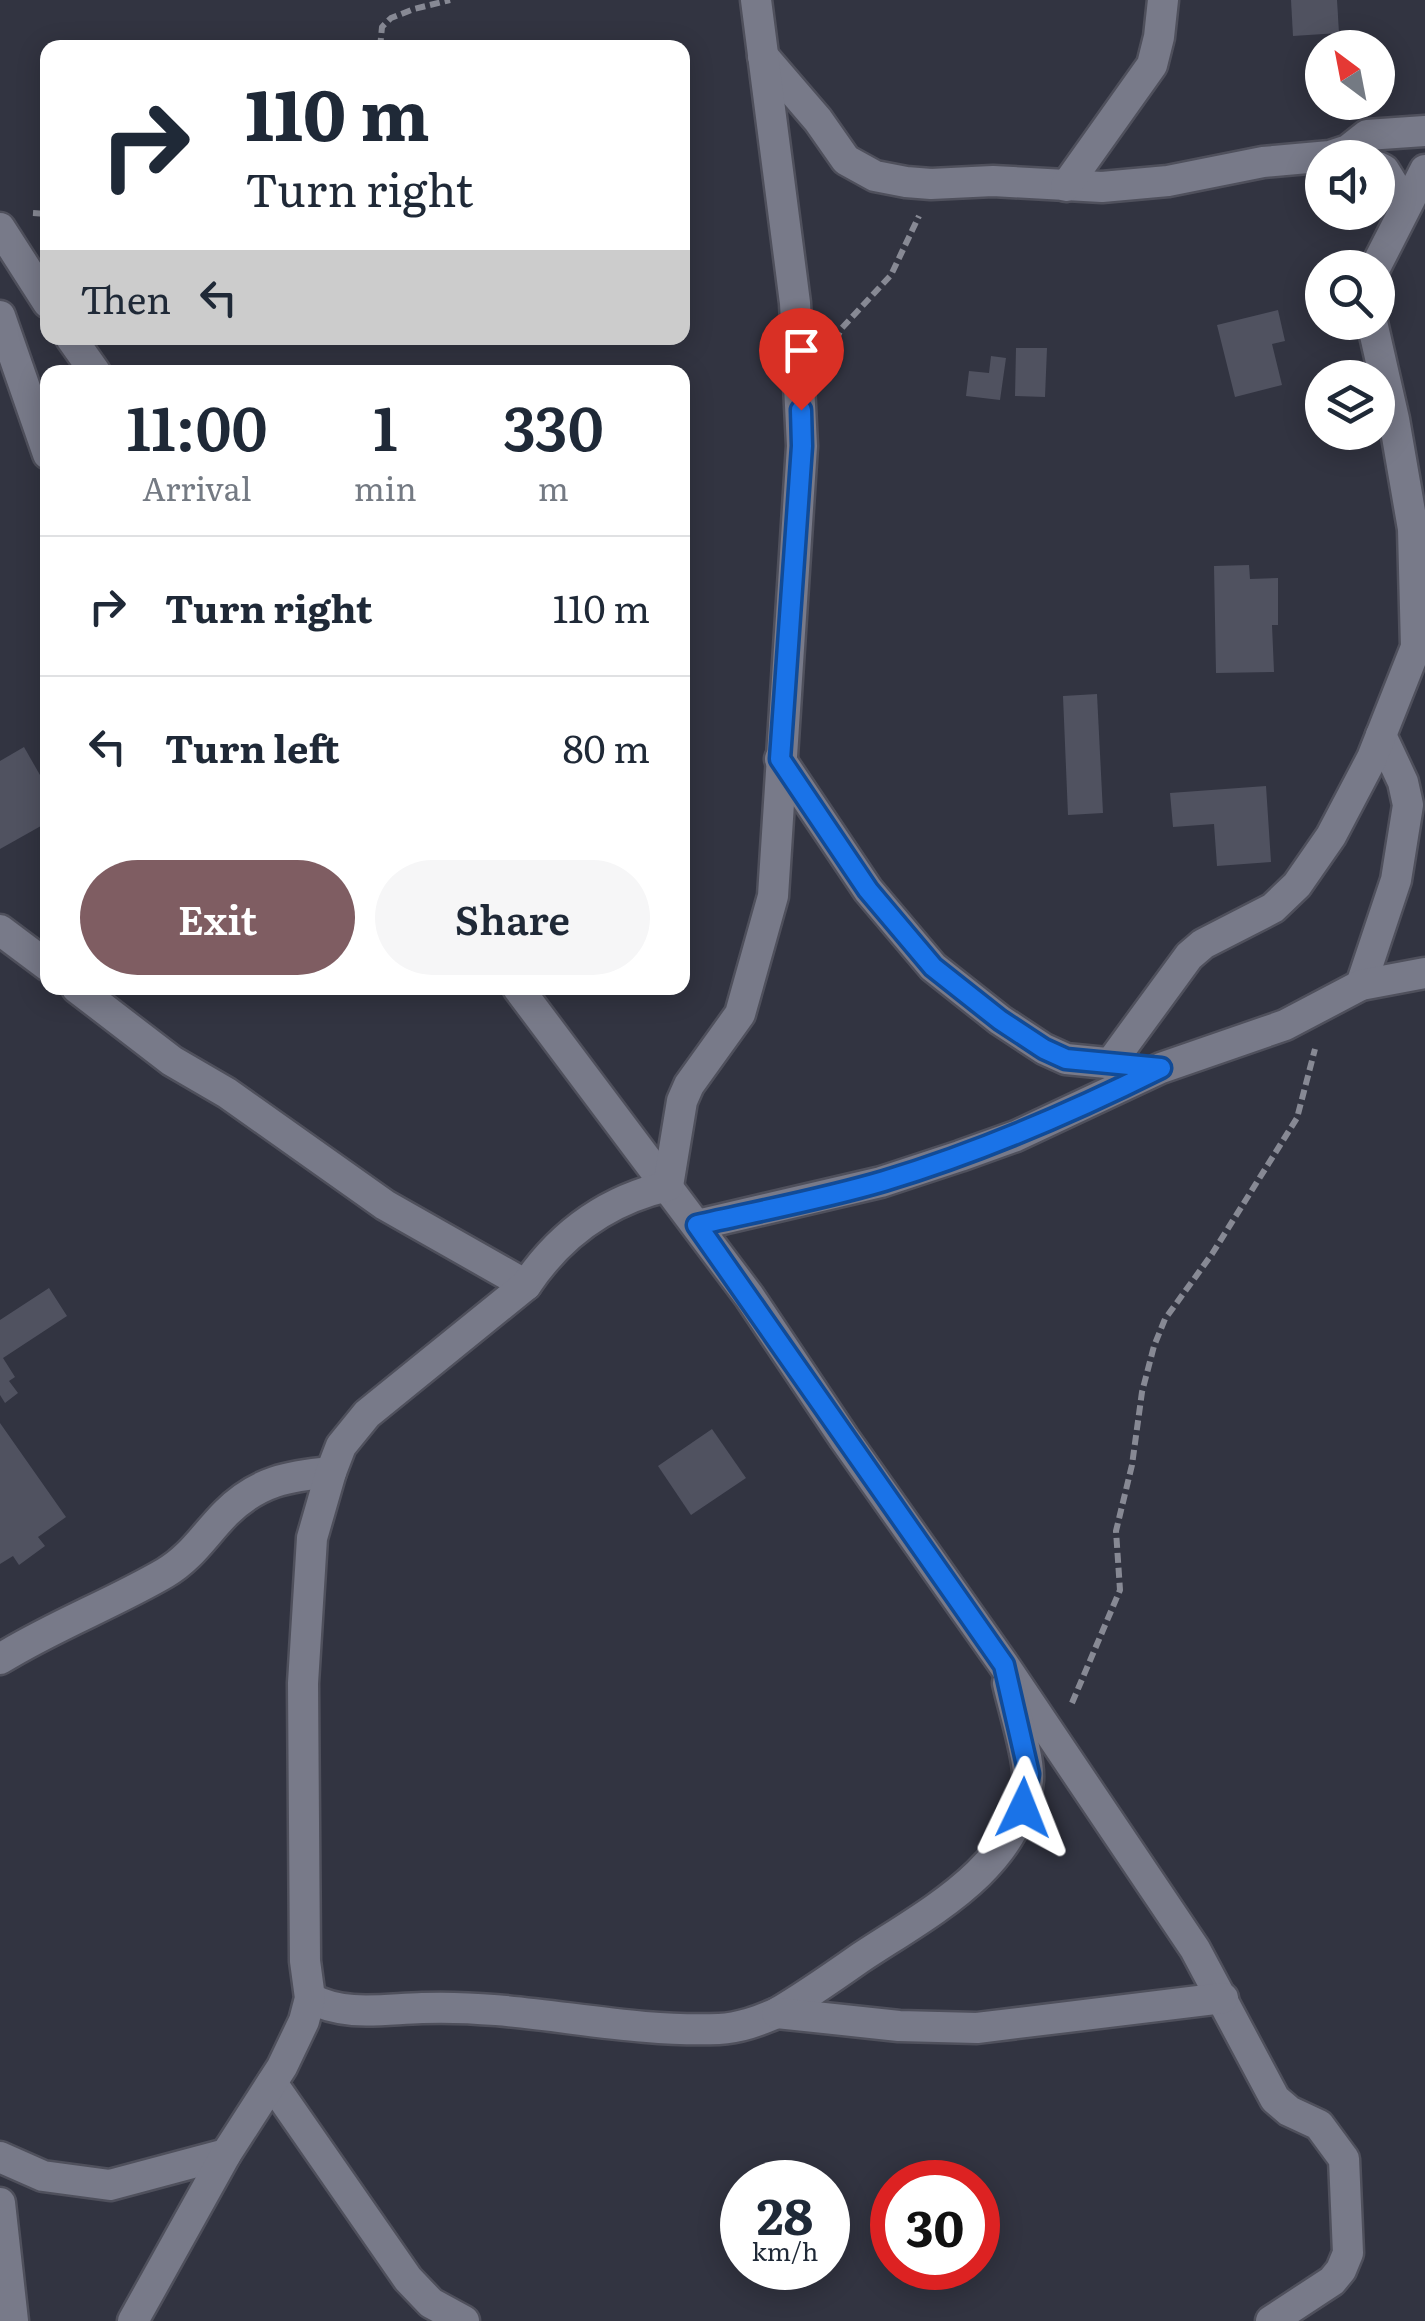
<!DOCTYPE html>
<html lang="en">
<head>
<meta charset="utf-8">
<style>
	:root { --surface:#fff; --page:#f6f6f7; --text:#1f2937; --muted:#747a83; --line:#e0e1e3; --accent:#7f5d62 }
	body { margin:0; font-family:Literata,serif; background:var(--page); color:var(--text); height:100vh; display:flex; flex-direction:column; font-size:38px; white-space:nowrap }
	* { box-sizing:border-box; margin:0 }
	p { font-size:32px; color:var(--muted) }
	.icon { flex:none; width:55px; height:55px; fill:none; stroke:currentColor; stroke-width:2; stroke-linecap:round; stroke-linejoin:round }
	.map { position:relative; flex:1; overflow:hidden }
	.sheet { position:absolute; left:40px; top:365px; width:650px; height:630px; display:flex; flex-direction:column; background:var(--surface); border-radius:20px; box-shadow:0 5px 25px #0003 }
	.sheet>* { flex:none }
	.guide { position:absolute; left:40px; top:40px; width:650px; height:305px; border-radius:20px; box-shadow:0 5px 25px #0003; background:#fff; color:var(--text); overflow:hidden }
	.needle { width:65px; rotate:328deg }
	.controls { position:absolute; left:1305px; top:30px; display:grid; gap:20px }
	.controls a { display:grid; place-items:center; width:90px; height:90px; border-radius:50%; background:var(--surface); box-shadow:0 5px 25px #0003; font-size:50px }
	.speed { position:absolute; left:720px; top:2160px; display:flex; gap:20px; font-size:50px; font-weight:700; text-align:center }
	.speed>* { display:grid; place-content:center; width:130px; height:130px; border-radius:50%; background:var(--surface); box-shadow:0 5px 25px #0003; line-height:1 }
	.speed small { font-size:25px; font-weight:400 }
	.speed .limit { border:15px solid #d22; background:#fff; color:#111 }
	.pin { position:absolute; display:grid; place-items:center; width:85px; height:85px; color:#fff; margin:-102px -42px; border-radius:50% 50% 50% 0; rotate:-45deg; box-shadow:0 0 10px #0007 }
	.pin .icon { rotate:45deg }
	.me { position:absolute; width:110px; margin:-55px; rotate:2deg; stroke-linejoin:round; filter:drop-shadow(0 0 8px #0008) }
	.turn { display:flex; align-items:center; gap:35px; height:210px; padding:0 40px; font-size:45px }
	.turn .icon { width:130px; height:130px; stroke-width:2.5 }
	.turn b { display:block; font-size:70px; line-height:85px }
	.then { display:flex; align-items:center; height:95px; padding:0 40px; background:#0003; gap:20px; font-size:38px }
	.eta { display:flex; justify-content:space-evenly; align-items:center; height:170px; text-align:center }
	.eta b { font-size:60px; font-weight:600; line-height:70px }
	.cta { display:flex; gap:20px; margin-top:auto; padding:20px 40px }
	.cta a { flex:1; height:115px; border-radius:60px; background:var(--accent); color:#fff; font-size:40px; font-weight:600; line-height:115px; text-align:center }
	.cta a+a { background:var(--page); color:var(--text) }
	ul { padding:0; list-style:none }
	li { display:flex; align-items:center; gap:30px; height:140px; padding:0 40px; border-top:2px solid var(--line) }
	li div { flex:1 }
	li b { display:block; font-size:38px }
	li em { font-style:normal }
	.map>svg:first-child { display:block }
	.building { fill:#505260 }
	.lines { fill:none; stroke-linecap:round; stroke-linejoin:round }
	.street-casing { stroke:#4f505c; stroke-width:35 }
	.path { stroke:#878994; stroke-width:6; stroke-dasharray:10 5; stroke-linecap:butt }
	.street { stroke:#787a89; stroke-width:30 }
	.route-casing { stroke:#114b97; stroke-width:25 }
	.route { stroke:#1a73e8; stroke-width:18 }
</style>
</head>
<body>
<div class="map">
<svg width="1425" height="2321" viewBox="0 0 1425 2321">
	<rect width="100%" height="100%" fill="#323441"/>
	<g class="building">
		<path d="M1291 0H1337L1339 33 1293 36Z"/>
		<path d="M1278 310 1285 341 1272 344 1282 385 1235 397 1217 325Z"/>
		<path d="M1016 348H1047L1045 397 1015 396Z"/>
		<path d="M991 356 1006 358 1000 400 966 396 969 371 989 373Z"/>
		<path d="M1249 565 1250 579 1278 578V625H1272L1274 672 1216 673 1214 566Z"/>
		<path d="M1097 694 1103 813 1068 815 1063 696Z"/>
		<path d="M24 747 48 789V822L0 849V761Z"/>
		<path d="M1266 786 1271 862 1217 866 1214 824 1173 827 1170 793Z"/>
		<path d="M49 1288 67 1316 3 1358 15 1377 9 1381 18 1393 5 1403 0 1395V1320Z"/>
		<path d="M0 1423 66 1517 38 1537 45 1546 19 1565 13 1556 0 1564Z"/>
		<path d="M712 1429 746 1478 691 1515 658 1466Z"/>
	</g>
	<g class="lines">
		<g class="street-casing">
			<g id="street">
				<path d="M763 56 818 120 846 160 875 176 906 182 931 184 993 181 1102 187 1168 181 1263 162 1330 156 1348 150 1367 135 1425 131"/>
				<path d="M1378 167 1384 170 1405 204"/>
				<path d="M1066 186 1152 65 1159 37 1163 0"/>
				<path d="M0 228 48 303"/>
				<path d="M1375 268 1425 170"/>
				<path d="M0 316 48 454"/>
				<path d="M71 338 95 372"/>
				<path d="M780 759 868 890 933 967 1000 1020 1044 1049 1066 1059 1127 1065"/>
				<path d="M0 930 48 966"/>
				<path d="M1361 985 1396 880 1408 805 1403 782 1381 735"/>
				<path d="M77 988 172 1061 227 1093 385 1205 526 1285"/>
				<path d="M518 988 749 1296 844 1438 1004 1665 1195 1949 1275 2099 1289 2111 1319 2125 1344 2159 1348 2253 1341 2270 1332 2281 1271 2321"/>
				<path d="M1110 1064 1189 956 1203 944 1273 908 1297 885 1331 836 1372 758 1416 647 1413 529 1394 419 1372 322"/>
				<path d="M697 1225 881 1182 960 1156 1016 1136 1161 1068 1285 1025 1361 985 1425 973"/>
				<path d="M0 1659C53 1626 112 1604 165 1573 192 1557 205 1534 226 1513 258 1481 289 1476 331 1472"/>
				<path d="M310 1998C344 2017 384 2009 422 2008 522 2004 619 2033 719 2029 740 2028 758 2021 777 2013 806 1996 833 1977 860 1958 926 1914 1019 1868 1028 1780 1030 1758 1013 1707 1008 1683"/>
				<path d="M777 2013 899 2026 977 2028 1223 1998"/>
				<path d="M272 2083 408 2279 431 2303 464 2321"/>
				<path d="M0 2157 43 2176 110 2185 226 2154"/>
				<path d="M0 2203 13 2321"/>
				<path d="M133 2321 226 2154 282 2067 304 2021 310 1998 305 1961 303 1683 312 1538 331 1472 341 1446 367 1414 526 1285C561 1233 607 1200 668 1186L682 1101 689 1085 740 1014 773 896 802 446 795 303 756 0"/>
			</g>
		</g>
		<g class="path">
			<path d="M380 48 382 27 391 18 414 9 450 0"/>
			<path d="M33 213 48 214"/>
			<path d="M835 341 842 328 891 275 919 216"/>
			<path d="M1072 1703 1120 1590 1116 1531 1132 1465 1142 1392 1154 1346 1165 1319 1212 1254 1297 1118 1315 1049"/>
		</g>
		<use href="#street" class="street"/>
	</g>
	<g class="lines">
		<g class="route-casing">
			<path id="route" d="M801 410 802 446 780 759 868 890 933 967 1000 1020 1044 1049 1066 1059 1161 1068C1071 1113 980 1152 884 1181 823 1199 759 1211 697 1225L1004 1665 1029 1774 1023 1808"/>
		</g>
		<use href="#route" class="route"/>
	</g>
</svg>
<div class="controls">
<a><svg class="needle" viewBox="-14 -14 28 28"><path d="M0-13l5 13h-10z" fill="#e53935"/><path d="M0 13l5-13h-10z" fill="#747a83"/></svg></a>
<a><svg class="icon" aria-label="sound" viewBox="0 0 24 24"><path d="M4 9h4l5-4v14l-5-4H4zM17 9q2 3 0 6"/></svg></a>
<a><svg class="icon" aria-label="search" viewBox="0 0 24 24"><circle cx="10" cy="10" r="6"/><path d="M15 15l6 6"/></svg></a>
<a><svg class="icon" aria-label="layers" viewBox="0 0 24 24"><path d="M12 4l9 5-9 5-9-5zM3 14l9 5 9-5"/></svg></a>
</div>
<div class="speed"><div>28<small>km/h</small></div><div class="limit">30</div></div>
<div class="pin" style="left:801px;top:410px;background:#d93025"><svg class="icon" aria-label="arrive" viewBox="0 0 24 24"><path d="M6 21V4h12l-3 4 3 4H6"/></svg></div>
<svg class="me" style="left:1023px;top:1808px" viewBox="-20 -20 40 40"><path d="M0-17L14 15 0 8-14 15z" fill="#1a73e8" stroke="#fff" stroke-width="4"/></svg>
<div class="guide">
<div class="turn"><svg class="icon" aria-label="right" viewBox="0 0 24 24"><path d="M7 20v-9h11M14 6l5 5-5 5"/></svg><div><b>110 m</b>Turn right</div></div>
<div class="then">Then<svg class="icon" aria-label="left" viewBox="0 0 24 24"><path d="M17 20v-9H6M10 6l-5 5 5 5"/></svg></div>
</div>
<section class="sheet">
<div class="eta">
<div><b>11:00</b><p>Arrival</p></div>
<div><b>1</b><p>min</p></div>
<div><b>330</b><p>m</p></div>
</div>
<ul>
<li><svg class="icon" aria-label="right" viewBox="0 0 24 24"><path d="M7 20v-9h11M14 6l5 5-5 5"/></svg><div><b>Turn right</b></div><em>110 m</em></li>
<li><svg class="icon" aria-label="left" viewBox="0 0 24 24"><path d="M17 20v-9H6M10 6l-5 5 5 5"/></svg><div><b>Turn left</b></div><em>80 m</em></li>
</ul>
<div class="cta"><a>Exit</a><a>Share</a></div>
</section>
</div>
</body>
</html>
